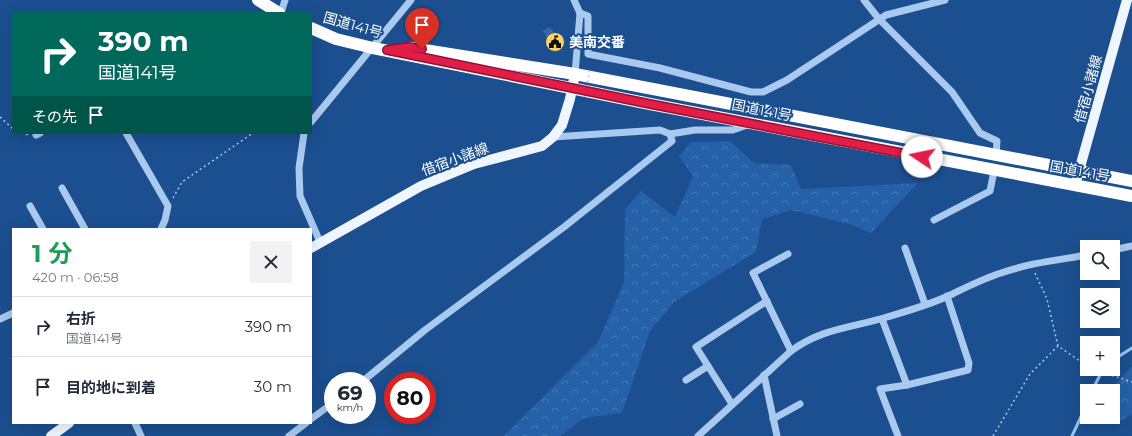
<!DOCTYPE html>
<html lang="ja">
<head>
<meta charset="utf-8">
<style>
	:root { --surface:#fff; --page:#f2f2f3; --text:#1f2937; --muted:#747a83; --line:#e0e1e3 }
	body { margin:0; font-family:Montserrat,"Noto Sans JP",sans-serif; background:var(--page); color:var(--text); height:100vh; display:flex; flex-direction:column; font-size:15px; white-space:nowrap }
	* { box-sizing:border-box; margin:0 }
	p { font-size:13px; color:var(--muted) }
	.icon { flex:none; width:22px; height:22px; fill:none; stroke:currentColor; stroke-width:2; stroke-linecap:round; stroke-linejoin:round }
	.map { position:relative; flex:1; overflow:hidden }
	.drawer { position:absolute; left:12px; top:228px; width:300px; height:196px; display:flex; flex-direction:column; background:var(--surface); border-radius:0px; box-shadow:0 4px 16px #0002 }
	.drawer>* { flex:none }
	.banner { position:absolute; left:12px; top:12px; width:300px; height:122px; border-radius:0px; box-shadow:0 4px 16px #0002; background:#00695c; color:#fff; overflow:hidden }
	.buttons { position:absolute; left:1080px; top:240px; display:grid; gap:8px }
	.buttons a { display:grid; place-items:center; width:40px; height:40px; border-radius:0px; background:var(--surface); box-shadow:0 4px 16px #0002; font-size:20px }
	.speed { position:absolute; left:324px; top:372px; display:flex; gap:8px; font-size:20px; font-weight:700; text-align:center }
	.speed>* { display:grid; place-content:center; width:52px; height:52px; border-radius:50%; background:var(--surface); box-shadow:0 4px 16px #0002; line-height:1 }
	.speed small { font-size:10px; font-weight:400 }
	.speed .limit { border:6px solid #d22; background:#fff; color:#111 }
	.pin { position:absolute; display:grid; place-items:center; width:34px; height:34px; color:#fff; margin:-41px -17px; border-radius:50% 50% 50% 0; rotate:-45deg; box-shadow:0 0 4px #0007 }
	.pin .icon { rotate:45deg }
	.me { position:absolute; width:44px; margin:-22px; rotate:281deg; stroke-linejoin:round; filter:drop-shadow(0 0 3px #0008) }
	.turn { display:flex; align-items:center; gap:14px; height:84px; padding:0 20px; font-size:18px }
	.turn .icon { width:52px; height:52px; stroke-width:2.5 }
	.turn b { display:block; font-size:28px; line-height:34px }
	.then { display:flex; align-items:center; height:38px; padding:0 20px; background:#0003; gap:8px; font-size:15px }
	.round { display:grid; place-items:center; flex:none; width:42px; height:42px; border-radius:0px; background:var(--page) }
	.headline { display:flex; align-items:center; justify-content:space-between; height:68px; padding:0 20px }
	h1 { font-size:24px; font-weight:700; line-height:30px; color:#1e9e55 }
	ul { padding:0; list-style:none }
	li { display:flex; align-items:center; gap:12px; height:60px; padding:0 20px; border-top:1px solid var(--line) }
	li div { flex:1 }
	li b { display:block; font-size:15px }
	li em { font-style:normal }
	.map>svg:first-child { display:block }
	.forest { fill:url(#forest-crowns) }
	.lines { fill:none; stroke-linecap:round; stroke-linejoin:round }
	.stream { stroke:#9cc4f0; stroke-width:3 }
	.building { fill:url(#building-hatch) }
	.path { stroke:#a9c9ee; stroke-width:1.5; stroke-dasharray:2 3; stroke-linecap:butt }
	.minor { stroke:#a9c9ee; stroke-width:7 }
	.major { stroke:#f0f6ff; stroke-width:10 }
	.highway { stroke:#fff; stroke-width:12 }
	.path-bridge { stroke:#a9c9ee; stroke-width:1.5; stroke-dasharray:2 3; stroke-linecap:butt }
	.highway-bridge { stroke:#fff; stroke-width:12 }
	.route-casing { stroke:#92132f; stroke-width:10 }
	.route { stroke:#e11d48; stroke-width:7 }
	.labels { text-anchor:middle; stroke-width:4; stroke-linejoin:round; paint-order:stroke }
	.street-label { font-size:14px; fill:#fff; stroke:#1b4f8f }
	.poi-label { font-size:14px; font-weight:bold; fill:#fff; stroke:#1b4f8f; text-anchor:start }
</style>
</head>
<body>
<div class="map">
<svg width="1132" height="436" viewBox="0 0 1132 436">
	<defs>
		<pattern id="forest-crowns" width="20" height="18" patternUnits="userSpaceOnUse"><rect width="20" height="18" fill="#2461a8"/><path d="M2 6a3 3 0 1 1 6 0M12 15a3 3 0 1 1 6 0" fill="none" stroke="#4579b5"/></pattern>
		<pattern id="building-hatch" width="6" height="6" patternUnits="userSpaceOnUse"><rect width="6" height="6" fill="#2a66ad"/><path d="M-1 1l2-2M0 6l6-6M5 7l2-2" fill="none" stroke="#4a7db9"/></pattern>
	</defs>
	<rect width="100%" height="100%" fill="#1b4f8f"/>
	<g class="forest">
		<path d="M730 141 754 163 791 165 801 189 918 183 871 233 849 224 791 210 762 219 756 252 674 302 650 331 622 413 584 418 560 436H504L598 342 624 282 625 209 641 191 675 217 693 176 679 156 691 142Z"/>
		<path d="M1132 366V414L1122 420H1113V391H1109Z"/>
	</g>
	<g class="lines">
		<g class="stream">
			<path d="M1113 360 1132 348"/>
			<path d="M1092 391 1103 369"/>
			<path d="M1072 436 1087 404"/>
		</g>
	</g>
	<path class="building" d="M550 27 562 44V50L556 53 543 31Z"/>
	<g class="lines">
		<g class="path">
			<path d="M0 117 13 129"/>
			<path d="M21 133 29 135"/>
			<path d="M173 198 182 182 253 133"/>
			<path d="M1035 273 1047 299 1058 346 1087 366"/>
			<path d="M1093 369 1132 382"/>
			<path d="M993 436 1030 374 1058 346"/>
		</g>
		<g class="minor">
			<path d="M574 0 580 13 575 74"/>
			<path d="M864 0 879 19 952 92 980 133 997 141 996 156"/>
			<path d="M281 13 285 0"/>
			<path d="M580 13 588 16V54L660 68 751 92H763L787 80 886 15 945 0"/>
			<path d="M311 122 411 0"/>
			<path d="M126 133 168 206 165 220 161 229"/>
			<path d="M304 133 299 168 300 196 320 242"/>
			<path d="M670 134 695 130H733L750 124"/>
			<path d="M36 135 40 133"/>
			<path d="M62 188 85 229"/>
			<path d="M30 206 43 229"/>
			<path d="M934 220 990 191 994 171"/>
			<path d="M905 248 925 304"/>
			<path d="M1113 250 1132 246"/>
			<path d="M788 254 753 273 791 351"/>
			<path d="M0 319 13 313"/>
			<path d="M882 319 907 385 968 370 969 363 947 296"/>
			<path d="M764 375 777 436"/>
			<path d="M686 380 708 366"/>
			<path d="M363 381 425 330 564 227 672 141 670 134 660 130 553 137"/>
			<path d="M732 404 696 347 767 301"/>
			<path d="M311 419 333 403"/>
			<path d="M773 419 800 404"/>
			<path d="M135 423 141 436"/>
			<path d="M289 436 306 423"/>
			<path d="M698 436 791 351C822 328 852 328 887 317 907 311 929 305 948 296 965 288 982 279 1001 273 1029 263 1058 260 1087 255"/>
			<path d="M898 436 880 389 907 385"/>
		</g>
		<g class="major">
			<path d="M1075 185 1127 0"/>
			<path d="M311 248 421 186 474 164 542 146 553 137 562 125 570 99 575 74"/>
			<path d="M51 436 69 423"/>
		</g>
		<g class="highway">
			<path d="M311 28 336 39 373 48 650 104 1132 196"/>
			<path d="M412 48 575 74 1132 181"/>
		</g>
		<path class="path-bridge" d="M585 97 590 68"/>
		<path class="highway-bridge" d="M258 0 279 13"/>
	</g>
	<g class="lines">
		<g class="route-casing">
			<path id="route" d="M422 49 408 47 387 50 650 104 922 157"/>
		</g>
		<use href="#route" class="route"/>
	</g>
	<defs>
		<g id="civic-disc" transform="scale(1)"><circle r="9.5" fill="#ffd166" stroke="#1b4f8f"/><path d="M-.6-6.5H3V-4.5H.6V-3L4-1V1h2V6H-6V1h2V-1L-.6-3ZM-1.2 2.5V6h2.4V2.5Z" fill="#111"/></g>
	</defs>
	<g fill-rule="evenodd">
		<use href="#civic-disc" x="555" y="42"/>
	</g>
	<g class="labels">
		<g class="street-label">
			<text transform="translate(353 25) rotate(16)" y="5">国道141号</text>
			<text transform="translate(1088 89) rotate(-75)" y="5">借宿小諸線</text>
			<text transform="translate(762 110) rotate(11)" y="5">国道141号</text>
			<text transform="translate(455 159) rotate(-20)" y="5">借宿小諸線</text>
			<text transform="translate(1080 171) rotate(10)" y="5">国道141号</text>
		</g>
		<g class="poi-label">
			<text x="569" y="47">美南交番</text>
		</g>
	</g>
</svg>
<div class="buttons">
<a><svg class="icon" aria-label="search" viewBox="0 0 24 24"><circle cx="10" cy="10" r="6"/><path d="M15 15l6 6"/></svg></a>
<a><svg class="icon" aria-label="layers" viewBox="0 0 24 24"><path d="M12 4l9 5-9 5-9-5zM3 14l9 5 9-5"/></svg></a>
<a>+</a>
<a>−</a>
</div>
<div class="speed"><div>69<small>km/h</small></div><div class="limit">80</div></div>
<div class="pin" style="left:422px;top:49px;background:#d93025"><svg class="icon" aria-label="arrive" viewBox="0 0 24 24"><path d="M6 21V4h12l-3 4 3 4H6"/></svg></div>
<svg class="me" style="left:922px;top:157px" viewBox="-20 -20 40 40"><circle r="19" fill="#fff"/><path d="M0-13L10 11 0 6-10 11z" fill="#e11d48"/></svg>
<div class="banner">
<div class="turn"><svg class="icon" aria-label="right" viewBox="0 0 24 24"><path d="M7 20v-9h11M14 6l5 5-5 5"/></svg><div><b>390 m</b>国道141号</div></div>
<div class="then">その先<svg class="icon" aria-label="arrive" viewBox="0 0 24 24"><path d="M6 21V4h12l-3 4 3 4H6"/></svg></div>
</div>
<section class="drawer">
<div class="headline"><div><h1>1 分</h1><p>420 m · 06:58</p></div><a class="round"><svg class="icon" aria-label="close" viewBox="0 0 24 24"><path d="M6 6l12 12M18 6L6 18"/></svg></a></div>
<ul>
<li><svg class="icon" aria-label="right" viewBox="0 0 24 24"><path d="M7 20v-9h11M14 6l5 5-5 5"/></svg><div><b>右折</b><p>国道141号</p></div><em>390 m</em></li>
<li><svg class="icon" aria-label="arrive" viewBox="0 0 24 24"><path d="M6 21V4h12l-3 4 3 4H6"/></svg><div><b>目的地に到着</b></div><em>30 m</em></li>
</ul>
</section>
</div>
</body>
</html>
